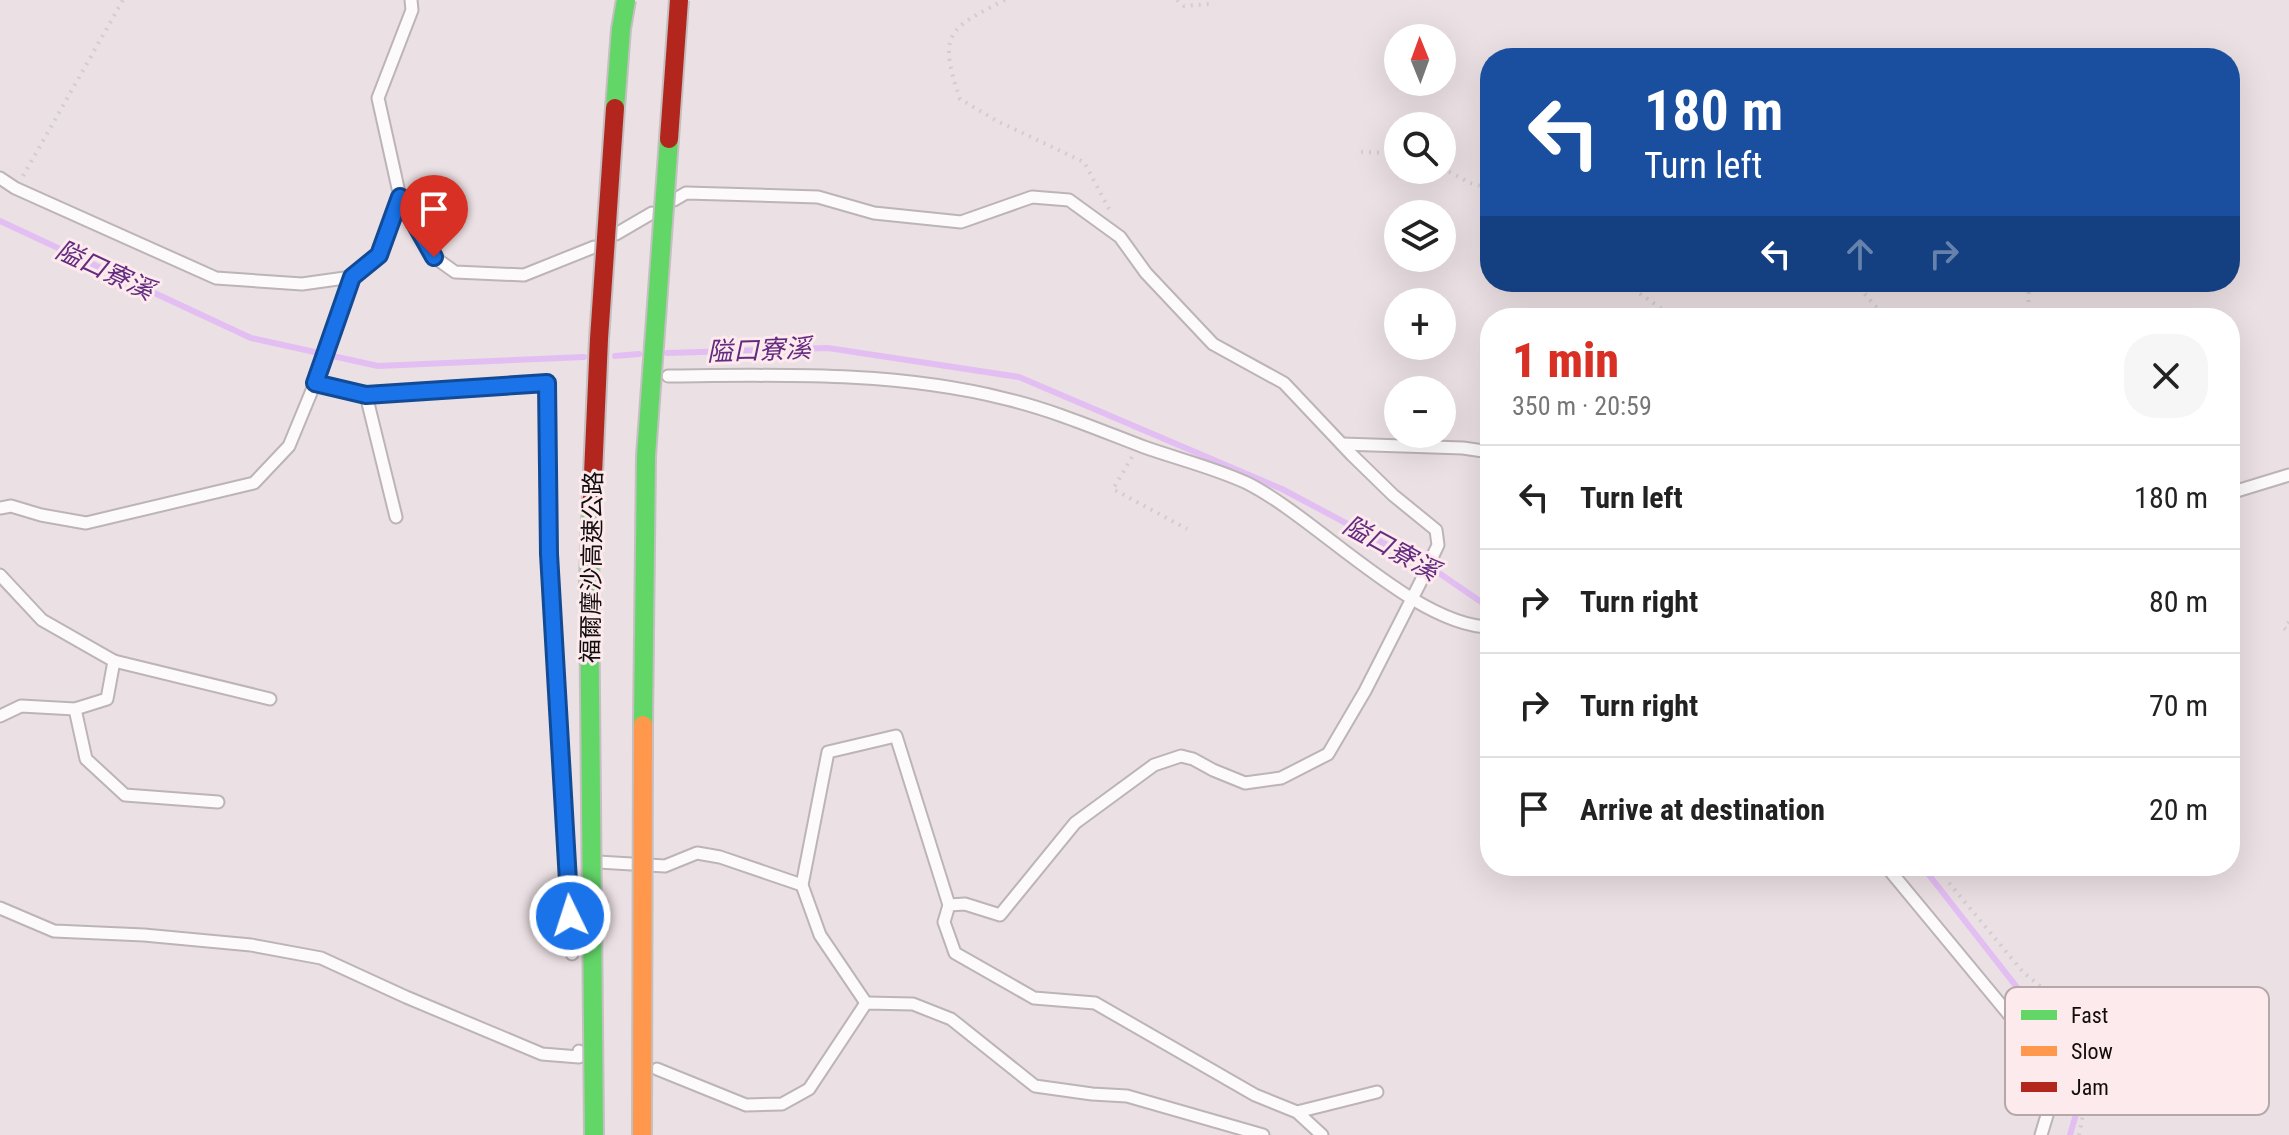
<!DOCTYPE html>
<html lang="en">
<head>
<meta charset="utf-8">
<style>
	:root { --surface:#fff; --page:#f6f6f6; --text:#222; --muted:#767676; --line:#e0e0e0; --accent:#d93025 }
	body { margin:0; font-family:"Roboto Condensed","Noto Sans TC",sans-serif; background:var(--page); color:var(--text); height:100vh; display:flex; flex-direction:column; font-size:30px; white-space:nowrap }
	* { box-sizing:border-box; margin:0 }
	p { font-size:26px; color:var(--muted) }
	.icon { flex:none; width:44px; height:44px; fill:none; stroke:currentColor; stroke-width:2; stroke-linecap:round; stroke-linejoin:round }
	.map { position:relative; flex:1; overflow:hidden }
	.panel { position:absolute; left:1480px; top:308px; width:760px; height:568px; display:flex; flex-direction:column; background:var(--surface); border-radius:32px; box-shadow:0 8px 32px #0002 }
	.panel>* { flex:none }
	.banner { position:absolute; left:1480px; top:48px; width:760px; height:244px; border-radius:32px; box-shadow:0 8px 32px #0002; background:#1a4fa0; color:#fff; overflow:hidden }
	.needle { width:52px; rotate:359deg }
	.tools { position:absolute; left:1384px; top:24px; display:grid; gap:16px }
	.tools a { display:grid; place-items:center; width:72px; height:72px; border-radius:50%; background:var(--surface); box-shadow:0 8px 32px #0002; font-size:40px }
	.pin { position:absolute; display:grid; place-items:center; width:68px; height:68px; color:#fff; margin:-82px -34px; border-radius:50% 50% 50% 0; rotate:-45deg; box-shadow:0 0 8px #0007 }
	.pin .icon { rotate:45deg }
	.me { position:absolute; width:88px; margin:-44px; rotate:356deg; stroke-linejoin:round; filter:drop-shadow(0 0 6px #0008) }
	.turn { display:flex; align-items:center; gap:28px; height:168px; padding:0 32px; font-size:36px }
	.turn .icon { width:104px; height:104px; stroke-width:2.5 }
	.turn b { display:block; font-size:56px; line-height:68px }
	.lanes { display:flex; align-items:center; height:76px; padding:0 32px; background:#0003; justify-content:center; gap:40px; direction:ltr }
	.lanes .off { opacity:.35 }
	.round { display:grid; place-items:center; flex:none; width:84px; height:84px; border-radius:32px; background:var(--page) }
	.overview { display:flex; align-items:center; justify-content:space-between; height:136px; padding:0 32px }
	h1 { font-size:48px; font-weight:800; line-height:60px; color:var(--accent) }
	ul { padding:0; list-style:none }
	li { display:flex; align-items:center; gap:24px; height:104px; padding:0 32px; border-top:2px solid var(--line) }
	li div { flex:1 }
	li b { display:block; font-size:30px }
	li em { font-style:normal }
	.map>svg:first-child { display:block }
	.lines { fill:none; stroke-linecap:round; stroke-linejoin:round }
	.stream { stroke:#e3bef3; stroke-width:6 }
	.lane-casing { stroke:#bcb4b6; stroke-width:15 }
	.path { stroke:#d1cecf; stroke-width:4; stroke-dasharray:2 6; stroke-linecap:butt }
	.lane { stroke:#fcfafb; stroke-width:11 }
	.fast-bridge-casing { stroke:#c4bfc0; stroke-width:22; stroke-linecap:butt }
	.slow-bridge-casing { stroke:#c4bfc0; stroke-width:22; stroke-linecap:butt }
	.jam-bridge-casing { stroke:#c4bfc0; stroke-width:22; stroke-linecap:butt }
	.fast-bridge { stroke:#63d668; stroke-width:18 }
	.slow-bridge { stroke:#ff974d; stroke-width:18 }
	.jam-bridge { stroke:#b3261e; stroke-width:18 }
	.route-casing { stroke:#114b97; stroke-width:20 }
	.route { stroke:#1a73e8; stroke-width:14 }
	.labels { text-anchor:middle; stroke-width:6; stroke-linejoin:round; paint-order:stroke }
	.street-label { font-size:24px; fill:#120c0d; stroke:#fceaed }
	.water-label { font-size:26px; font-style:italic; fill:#652b80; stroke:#fceaed }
	.key { fill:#fceaed; stroke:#b6a7aa; stroke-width:2 }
	.key-label { font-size:22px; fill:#120c0d }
</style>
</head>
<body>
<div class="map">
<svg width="2289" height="1135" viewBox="0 0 2289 1135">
	<rect width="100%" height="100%" fill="#ebe0e3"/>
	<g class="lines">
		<g class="stream">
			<path d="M0 221 251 338 378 366 584 357"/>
			<path d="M667 353 828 348 1019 377 1282 489 1436 571 1490 608"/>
			<path d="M615 356 639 354"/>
			<path d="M1922 866 2052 1032 2085 1083 2070 1135"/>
		</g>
		<g class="lane-casing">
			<g id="lane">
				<path d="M0 178 15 188 216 278 302 284 352 277 379 255 400 197 378 98 412 10 411 0"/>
				<path d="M400 197 434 257 455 272 524 275 594 247"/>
				<path d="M674 200 686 193 818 197 874 213 961 222 1032 197 1069 200 1120 237 1146 273 1213 344 1284 383 1352 455 1393 495 1436 530 1438 545 1420 583 1365 691 1328 754 1281 778 1245 783 1213 770 1193 759 1181 756 1154 765 1075 823 1000 915 965 904 949 905 944 922 955 953 1034 998 1095 1003 1255 1095 1297 1112 1322 1135"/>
				<path d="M616 234 652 213"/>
				<path d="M668 376C781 375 896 371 1006 399 1053 410 1099 430 1144 447 1178 459 1215 468 1247 483 1317 518 1415 626 1490 627"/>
				<path d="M315 383 352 277"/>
				<path d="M366 395 396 517"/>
				<path d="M1342 444 1463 448 1490 452"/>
				<path d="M2230 493 2289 475"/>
				<path d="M0 508 11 506 41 515 86 523 254 483 289 446 315 383 366 395 547 383 549 554 572 954"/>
				<path d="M0 575 42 620 114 661 107 699 75 709 21 706 0 716"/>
				<path d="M114 661 270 699"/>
				<path d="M75 709 86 759 125 795 218 802"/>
				<path d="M598 862 665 866 697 853 720 857 802 885"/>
				<path d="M1886 866 2035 1046 2051 1102 2041 1135"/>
				<path d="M0 908 54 931 144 935 251 945 321 958 406 997 542 1054 579 1057V1051"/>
				<path d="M866 1003 820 935 802 885 828 752 896 736 949 905"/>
				<path d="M657 1069 746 1105 782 1104 809 1089 866 1003 913 1004 951 1019 1035 1086 1092 1094 1127 1096 1263 1135"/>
				<path d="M1297 1112 1377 1092"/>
			</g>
		</g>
		<g class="path">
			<path d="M1005 0C947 29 938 34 960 99L997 121 1084 162 1109 209"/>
			<path d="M1177 0 1184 6 1209 4 1212 0"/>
			<path d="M1361 152 1398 153"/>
			<path d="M1442 168 1470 183 1490 189"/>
			<path d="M23 176 123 0"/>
			<path d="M1629 282 1636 291 1675 318"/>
			<path d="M1854 282 1886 318"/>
			<path d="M2028 318 2029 282"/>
			<path d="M1132 457 1113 489 1187 529"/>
			<path d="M2289 622 2284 628 2289 632"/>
			<path d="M1949 883 2023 972 2087 1024 2095 1034 2096 1049 2079 1135"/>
		</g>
		<use href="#lane" class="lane"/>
		<g class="fast-bridge-casing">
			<g id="fast-bridge">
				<path d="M615 108 621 29 626 0"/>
				<path d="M592 497 589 582 594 1135"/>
				<path d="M643 725 646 456 669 139"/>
			</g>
		</g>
		<g class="slow-bridge-casing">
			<path id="slow-bridge" d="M642 1135 643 725"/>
		</g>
		<g class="jam-bridge-casing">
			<g id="jam-bridge">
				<path d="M669 139 679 0"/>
				<path d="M592 497 599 339 615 108"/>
			</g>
		</g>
		<use href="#fast-bridge" class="fast-bridge"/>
		<use href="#slow-bridge" class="slow-bridge"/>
		<use href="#jam-bridge" class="jam-bridge"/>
	</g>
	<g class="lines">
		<g class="route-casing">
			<path id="route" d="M434 257 400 197 379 255 352 277 315 383 366 395 547 383 549 554 570 916"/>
		</g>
		<use href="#route" class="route"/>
	</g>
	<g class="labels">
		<g class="street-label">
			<text transform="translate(592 567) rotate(-89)" y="8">福爾摩沙高速公路</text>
		</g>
		<g class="water-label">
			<text transform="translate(105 270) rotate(25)" y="9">隘口寮溪</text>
			<text transform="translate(759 350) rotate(-2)" y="9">隘口寮溪</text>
			<text transform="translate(1391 548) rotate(29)" y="9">隘口寮溪</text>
		</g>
	</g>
	<rect x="2005" y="987" width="264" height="128" rx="12" class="key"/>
	<rect x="2021" y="1010" width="36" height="10" fill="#63d668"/>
	<rect x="2021" y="1046" width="36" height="10" fill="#ff974d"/>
	<rect x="2021" y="1082" width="36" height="10" fill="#b3261e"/>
	<g class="key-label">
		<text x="2071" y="1023">Fast</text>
		<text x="2071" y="1059">Slow</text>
		<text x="2071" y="1095">Jam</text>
	</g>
</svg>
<div class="tools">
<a><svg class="needle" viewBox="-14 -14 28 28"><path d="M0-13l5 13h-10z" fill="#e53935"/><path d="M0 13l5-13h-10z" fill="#767676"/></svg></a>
<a><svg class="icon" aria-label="search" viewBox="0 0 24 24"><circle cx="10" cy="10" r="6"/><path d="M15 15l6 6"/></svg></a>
<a><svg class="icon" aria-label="layers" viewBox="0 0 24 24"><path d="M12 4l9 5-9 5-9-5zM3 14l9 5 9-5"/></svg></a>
<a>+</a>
<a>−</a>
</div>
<div class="pin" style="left:434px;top:257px;background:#d93025"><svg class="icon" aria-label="arrive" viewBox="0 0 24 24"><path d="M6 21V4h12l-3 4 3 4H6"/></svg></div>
<svg class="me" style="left:570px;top:916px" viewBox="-20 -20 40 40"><circle r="17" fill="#1a73e8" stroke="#fff" stroke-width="3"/><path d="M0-11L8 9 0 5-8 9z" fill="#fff"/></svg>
<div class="banner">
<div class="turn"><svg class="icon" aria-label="left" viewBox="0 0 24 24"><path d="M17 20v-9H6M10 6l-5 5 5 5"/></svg><div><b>180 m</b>Turn left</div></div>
<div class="lanes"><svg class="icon" aria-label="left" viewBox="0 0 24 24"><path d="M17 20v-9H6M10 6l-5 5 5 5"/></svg><svg class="icon off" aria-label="ahead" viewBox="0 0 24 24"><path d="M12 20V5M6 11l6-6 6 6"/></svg><svg class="icon off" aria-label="right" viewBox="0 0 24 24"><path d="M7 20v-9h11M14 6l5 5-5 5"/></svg></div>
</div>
<section class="panel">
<div class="overview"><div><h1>1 min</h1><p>350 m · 20:59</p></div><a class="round"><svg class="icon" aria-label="close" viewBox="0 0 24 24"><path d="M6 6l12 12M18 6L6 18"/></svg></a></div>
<ul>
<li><svg class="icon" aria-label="left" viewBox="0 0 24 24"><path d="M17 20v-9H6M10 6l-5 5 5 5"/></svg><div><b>Turn left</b></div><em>180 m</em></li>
<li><svg class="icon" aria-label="right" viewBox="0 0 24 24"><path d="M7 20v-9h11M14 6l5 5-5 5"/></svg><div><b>Turn right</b></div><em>80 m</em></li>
<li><svg class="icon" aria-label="right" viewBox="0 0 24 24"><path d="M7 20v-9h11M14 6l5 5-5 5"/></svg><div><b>Turn right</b></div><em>70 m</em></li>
<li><svg class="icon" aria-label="arrive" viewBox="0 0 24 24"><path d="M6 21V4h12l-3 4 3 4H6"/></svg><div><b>Arrive at destination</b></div><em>20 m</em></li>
</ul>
</section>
</div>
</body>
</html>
